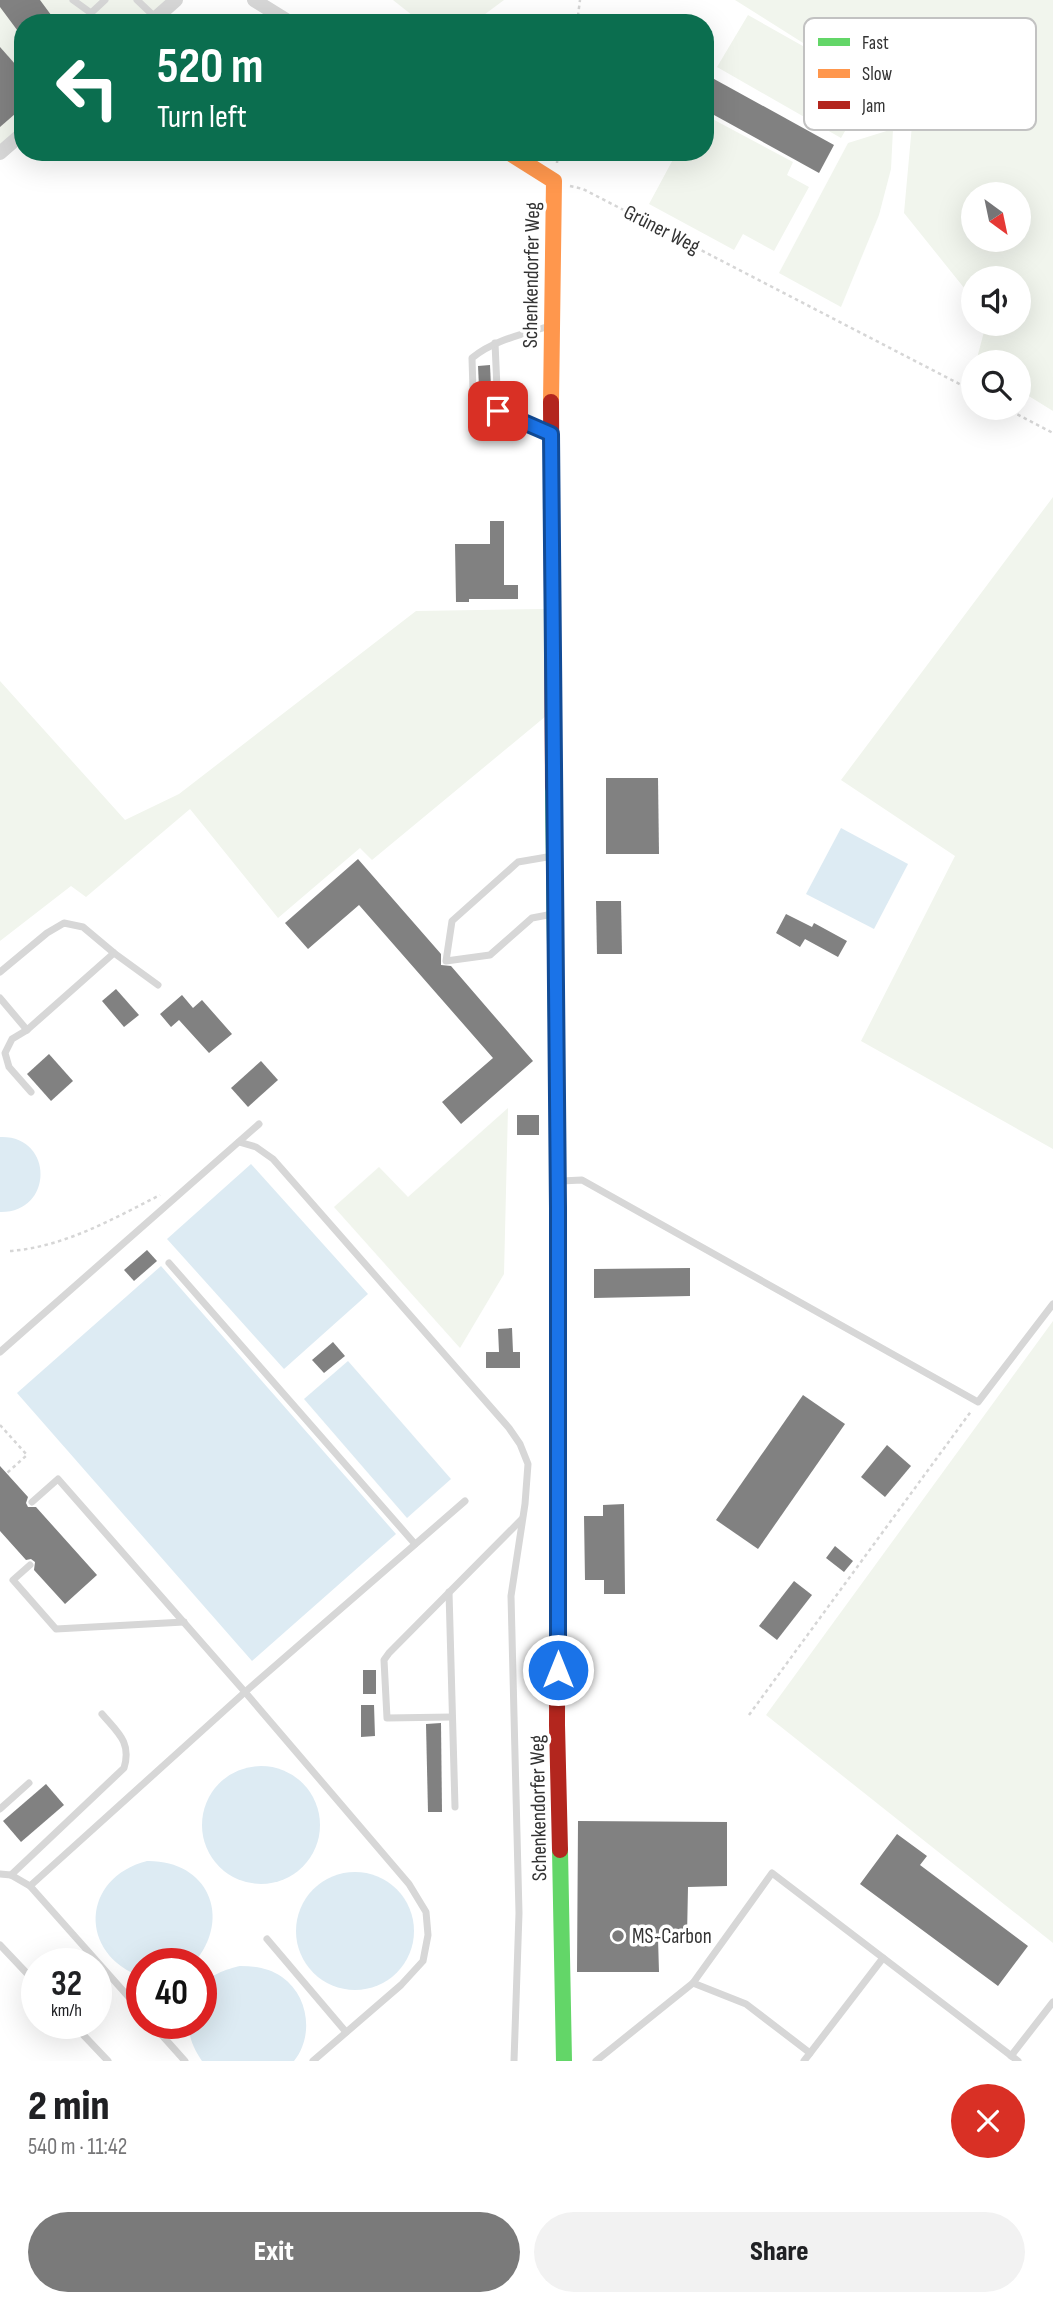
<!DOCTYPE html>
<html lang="en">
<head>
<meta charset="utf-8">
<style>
	:root { --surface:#fff; --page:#f2f2f2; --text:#202124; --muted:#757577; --accent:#7a7a7a }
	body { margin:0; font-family:"Sofia Sans Condensed",sans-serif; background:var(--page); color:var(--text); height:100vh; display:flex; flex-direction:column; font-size:26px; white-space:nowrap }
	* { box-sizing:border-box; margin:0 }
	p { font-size:23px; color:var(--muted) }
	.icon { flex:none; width:38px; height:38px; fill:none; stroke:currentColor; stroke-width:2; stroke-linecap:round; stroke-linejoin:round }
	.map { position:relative; height:2061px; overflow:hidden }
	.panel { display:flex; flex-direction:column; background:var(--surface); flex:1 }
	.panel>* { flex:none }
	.banner { position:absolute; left:14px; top:14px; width:700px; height:147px; border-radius:28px; box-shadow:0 7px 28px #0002; background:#0b6e4f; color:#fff; overflow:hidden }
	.needle { width:46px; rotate:147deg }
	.tools { position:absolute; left:961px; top:182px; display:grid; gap:14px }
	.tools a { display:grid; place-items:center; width:70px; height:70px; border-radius:50%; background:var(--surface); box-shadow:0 7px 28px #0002; font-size:35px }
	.speed { position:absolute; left:21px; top:1948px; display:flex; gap:14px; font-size:35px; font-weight:700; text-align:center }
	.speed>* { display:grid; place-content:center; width:91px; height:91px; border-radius:50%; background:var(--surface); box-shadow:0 7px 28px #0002; line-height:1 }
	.speed small { font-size:18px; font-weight:400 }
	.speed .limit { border:10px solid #d22; background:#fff; color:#111 }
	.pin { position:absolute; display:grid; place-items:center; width:60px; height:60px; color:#fff; margin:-30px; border-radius:14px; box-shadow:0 4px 10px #0006 }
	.me { position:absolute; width:77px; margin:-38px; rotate:0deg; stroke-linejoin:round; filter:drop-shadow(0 0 5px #0008) }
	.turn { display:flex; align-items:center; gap:24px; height:147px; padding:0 28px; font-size:32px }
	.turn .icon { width:91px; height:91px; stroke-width:2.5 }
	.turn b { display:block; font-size:49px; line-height:60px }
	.round { display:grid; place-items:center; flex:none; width:74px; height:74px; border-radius:37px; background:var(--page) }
	.overview { display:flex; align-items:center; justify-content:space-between; height:119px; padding:0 28px }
	h1 { font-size:42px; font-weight:800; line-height:52px }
	.action { display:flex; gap:14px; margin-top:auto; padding:14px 28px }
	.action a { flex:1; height:80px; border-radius:42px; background:var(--accent); color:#fff; font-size:28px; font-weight:800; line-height:80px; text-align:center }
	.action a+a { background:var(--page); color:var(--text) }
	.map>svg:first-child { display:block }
	.green { fill:#f1f5ed; fill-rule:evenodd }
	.water { fill:#ddebf3 }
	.building { fill:#818181 }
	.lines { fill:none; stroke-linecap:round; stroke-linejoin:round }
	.path { stroke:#d6d6d6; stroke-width:2.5; stroke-dasharray:3.5 3.5; stroke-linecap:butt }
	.lane { stroke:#d7d7d7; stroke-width:7 }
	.street { stroke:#d7d7d7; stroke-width:14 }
	.fast { stroke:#63d668; stroke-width:16 }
	.slow { stroke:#ff974d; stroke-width:16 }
	.jam { stroke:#b3261e; stroke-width:16 }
	.route-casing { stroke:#114b97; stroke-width:18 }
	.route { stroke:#1a73e8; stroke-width:12 }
	.poi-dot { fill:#7a7a7a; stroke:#fff; stroke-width:2.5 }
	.labels { text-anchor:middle; stroke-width:7; stroke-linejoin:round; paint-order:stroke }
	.street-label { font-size:21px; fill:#333; stroke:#fff }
	.poi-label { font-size:21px; fill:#333; stroke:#fff; text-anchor:start }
	.key { fill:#fff; stroke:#c2c2c2; stroke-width:2 }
	.key-label { font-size:19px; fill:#333 }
</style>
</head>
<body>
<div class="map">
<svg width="1053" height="2061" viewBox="0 0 1053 2061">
	<rect width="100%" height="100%" fill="#fff"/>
	<g class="green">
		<path d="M0 0H175L148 23H23V128L0 148Z"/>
		<path d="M393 0H504L473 23H422Z"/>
		<path d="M735 0H1053V411L1019 390 1018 362H976L986 324H1018V278H973V299L904 213 913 114 871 86 841 138 717 67 748 15 849 72ZM973 194H1018V240H973Z"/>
		<path d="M705 115 793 162 787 175 809 187 774 251 743 234 734 250 649 204 677 152H705Z"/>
		<path d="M893 129 891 169 879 215 841 307 779 273 848 143Z"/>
		<path d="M1053 497V1149L861 1041 955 856 841 780Z"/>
		<path d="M544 609 546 716 372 860 360 848 278 918 190 809 86 897 71 886 0 941V681L125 820 179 794 416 611Z"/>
		<path d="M508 1108 504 1274 460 1348 334 1207 379 1167 408 1197Z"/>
		<path d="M1053 1321V1943L766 1715Z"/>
	</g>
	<g class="water">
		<path d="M841 828 908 864 874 929 806 894Z"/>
		<path d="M0 1137C54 1135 54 1213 0 1212Z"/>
		<path d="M251 1164 368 1294 284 1369 167 1239Z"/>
		<path d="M161 1266 396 1534 252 1661 17 1393Z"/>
		<path d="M348 1361 451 1479 407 1518 304 1399Z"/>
		<circle cx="261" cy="1825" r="59"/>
		<path d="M147 1861C207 1860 233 1916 195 1962L142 1964V1977C78 1954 81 1878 147 1861Z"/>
		<circle cx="355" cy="1931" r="59"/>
		<path d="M240 1966C255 1966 269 1968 282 1977 309 1996 314 2036 294 2061H202C194 2049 188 2037 189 2023H201C201 2014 198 1997 202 1989 207 1975 227 1969 240 1966Z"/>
	</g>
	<g class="building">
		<path d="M0 0H40L57 23H23V38L0 7Z"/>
		<path d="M0 47 23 73V107L0 127Z"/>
		<path d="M705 74 834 145 819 173 705 110Z"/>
		<path d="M490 365 491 387H479L478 366Z"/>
		<path d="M490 521H504V585H518V599H469V602H456L455 544H490Z"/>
		<path d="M606 778H658L659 854H606Z"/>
		<path d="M358 859 441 954V965L451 966 533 1061 461 1124 442 1102 493 1058 359 905 308 949 285 923Z"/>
		<path d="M596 901H621L622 954H597Z"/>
		<path d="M786 914 812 927 814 923 847 941 838 957 805 939 800 947 776 933Z"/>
		<path d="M116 989 139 1015 124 1027 102 1001Z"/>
		<path d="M182 995 193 1008 202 1000 232 1034 209 1053 179 1020 171 1027 160 1014Z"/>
		<path d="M49 1054 73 1081 51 1101 27 1074Z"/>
		<path d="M261 1061 278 1080 248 1107 231 1088Z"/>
		<rect x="517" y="1115" width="22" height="20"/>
		<path d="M147 1250 157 1261 134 1281 124 1270Z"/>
		<path d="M690 1268V1296L594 1298V1269Z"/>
		<path d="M512 1328 513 1352H520V1368H486V1352H499L498 1329Z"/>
		<path d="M333 1342 345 1356 324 1373 312 1360Z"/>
		<path d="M803 1395 845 1424 758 1549 716 1520Z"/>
		<path d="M887 1445 911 1466 885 1497 861 1477Z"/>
		<path d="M0 1466 28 1497 26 1503 28 1507H36L97 1575 65 1604 34 1570 35 1562 31 1559 26 1560 0 1531Z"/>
		<path d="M624 1504 625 1594H604V1580H585L584 1516H603V1505Z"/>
		<path d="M835 1546 853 1561 844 1572 826 1558Z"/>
		<path d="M794 1581 812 1595 777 1640 759 1626Z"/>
		<rect x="363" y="1670" width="13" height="24"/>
		<path d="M361 1705H374L375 1736 361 1737Z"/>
		<path d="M441 1723 442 1812H428L426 1724Z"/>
		<path d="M46 1784 64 1805 21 1842 3 1821Z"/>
		<path d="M578 1821 727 1822V1886L688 1887 687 1936 658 1938 659 1972H577Z"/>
		<path d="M897 1834 927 1856 920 1865 1028 1946 998 1986 860 1884Z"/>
	</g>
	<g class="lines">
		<g class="path">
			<path d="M577 23 580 0"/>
			<path d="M557 163 558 152"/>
			<path d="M570 186 583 189 973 391"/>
			<path d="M1005 408 1053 433"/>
			<path d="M10 1251C64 1247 113 1219 160 1195"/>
			<path d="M0 1425 27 1455 7 1473"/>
			<path d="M749 1715 972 1410"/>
		</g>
		<g class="lane">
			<path d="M73 0 91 13 105 0"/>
			<path d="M137 0 156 18"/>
			<path d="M495 343 498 411"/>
			<path d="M548 433 480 402 473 391 472 358C494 340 523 334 550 326"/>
			<path d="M553 914 532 918 490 955 446 961 452 921 518 862 553 856"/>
			<path d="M0 972 47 933 64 923 83 927 114 953 158 985"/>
			<path d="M0 998 27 1030 114 953"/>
			<path d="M27 1030 12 1039 5 1053 9 1067 31 1092"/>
			<path d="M239 1142 256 1147 273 1159 509 1428 520 1444 528 1464 525 1504 511 1596 519 1913 514 2061"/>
			<path d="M561 1181 582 1180 978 1402 1053 1304"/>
			<path d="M169 1263 415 1544"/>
			<path d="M0 1352 259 1124"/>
			<path d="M32 1502 58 1479 245 1692 409 1884 426 1912 428 1935 423 1961 401 1985 313 2061"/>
			<path d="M30 1565 13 1580 56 1629 184 1622"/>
			<path d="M449 1592 455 1807"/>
			<path d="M452 1717 387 1718 384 1660 389 1653 522 1519"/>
			<path d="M0 1809 29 1783"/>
			<path d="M0 1874 11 1875 30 1886 142 2012"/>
			<path d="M11 1875 124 1768C132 1742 117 1732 102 1714"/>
			<path d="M30 1886 245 1692 465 1501"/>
			<path d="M267 1939 346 2032"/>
			<path d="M0 1945 37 1984"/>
			<path d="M693 1983 746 2004 810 2053"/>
			<path d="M72 2023 108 2061"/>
			<path d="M151 2023 185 2061"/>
			<path d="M1011 2056 1053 2002"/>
			<path d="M596 2061 693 1983 772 1873 1018 2061"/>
			<path d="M804 2061 883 1958"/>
		</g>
		<g class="street">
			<path d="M254 0 291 23"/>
			<path d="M150 23 176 0"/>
			<path d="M0 153 23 133"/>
		</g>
		<g class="fast">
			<path d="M553 787 558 1181V1388"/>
			<path d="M560 1850 564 2061"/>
		</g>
		<path class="slow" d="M508 152 554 181 551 402"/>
		<g class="jam">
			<path d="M551 402 553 787"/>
			<path d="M558 1388 557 1725 560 1850"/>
		</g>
	</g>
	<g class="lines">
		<g class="route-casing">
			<path id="route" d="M498 411 551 434 558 1208V1670"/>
		</g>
		<use href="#route" class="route"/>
	</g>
	<circle class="poi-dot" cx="618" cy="1936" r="7"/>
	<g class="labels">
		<g class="street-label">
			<text transform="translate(662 229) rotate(27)" y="7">Grüner Weg</text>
			<text transform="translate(531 275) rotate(-89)" y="7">Schenkendorfer Weg</text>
			<text transform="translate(538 1808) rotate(-91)" y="7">Schenkendorfer Weg</text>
		</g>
		<g class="poi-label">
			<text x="632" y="1943">MS-Carbon</text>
		</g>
	</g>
	<rect x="804" y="18" width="232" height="112" rx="10" class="key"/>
	<rect x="818" y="38" width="32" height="8" fill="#63d668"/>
	<rect x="818" y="69" width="32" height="9" fill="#ff974d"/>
	<rect x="818" y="101" width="32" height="8" fill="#b3261e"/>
	<g class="key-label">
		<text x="862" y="49">Fast</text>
		<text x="862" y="80">Slow</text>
		<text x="862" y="112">Jam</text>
	</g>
</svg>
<div class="tools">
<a><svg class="needle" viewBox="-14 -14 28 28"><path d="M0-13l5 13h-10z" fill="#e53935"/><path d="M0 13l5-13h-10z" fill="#757577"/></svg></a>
<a><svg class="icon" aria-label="sound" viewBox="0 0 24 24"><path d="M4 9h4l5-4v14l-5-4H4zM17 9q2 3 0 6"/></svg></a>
<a><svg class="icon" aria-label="search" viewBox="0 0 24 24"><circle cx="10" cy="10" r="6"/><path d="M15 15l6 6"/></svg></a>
</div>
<div class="speed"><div>32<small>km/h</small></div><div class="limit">40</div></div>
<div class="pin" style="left:498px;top:411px;background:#d93025"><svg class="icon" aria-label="arrive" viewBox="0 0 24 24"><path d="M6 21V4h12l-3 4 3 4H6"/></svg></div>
<svg class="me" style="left:558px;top:1670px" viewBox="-20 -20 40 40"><circle r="17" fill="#1a73e8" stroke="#fff" stroke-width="3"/><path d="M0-11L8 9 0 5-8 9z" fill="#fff"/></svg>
<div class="banner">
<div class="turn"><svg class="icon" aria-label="left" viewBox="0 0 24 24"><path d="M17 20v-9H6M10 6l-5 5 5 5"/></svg><div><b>520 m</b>Turn left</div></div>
</div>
</div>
<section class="panel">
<div class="overview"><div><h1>2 min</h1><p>540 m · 11:42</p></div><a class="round" style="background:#d93025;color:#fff"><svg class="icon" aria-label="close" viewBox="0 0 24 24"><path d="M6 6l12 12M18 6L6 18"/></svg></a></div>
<div class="action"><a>Exit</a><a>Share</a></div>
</section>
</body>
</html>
